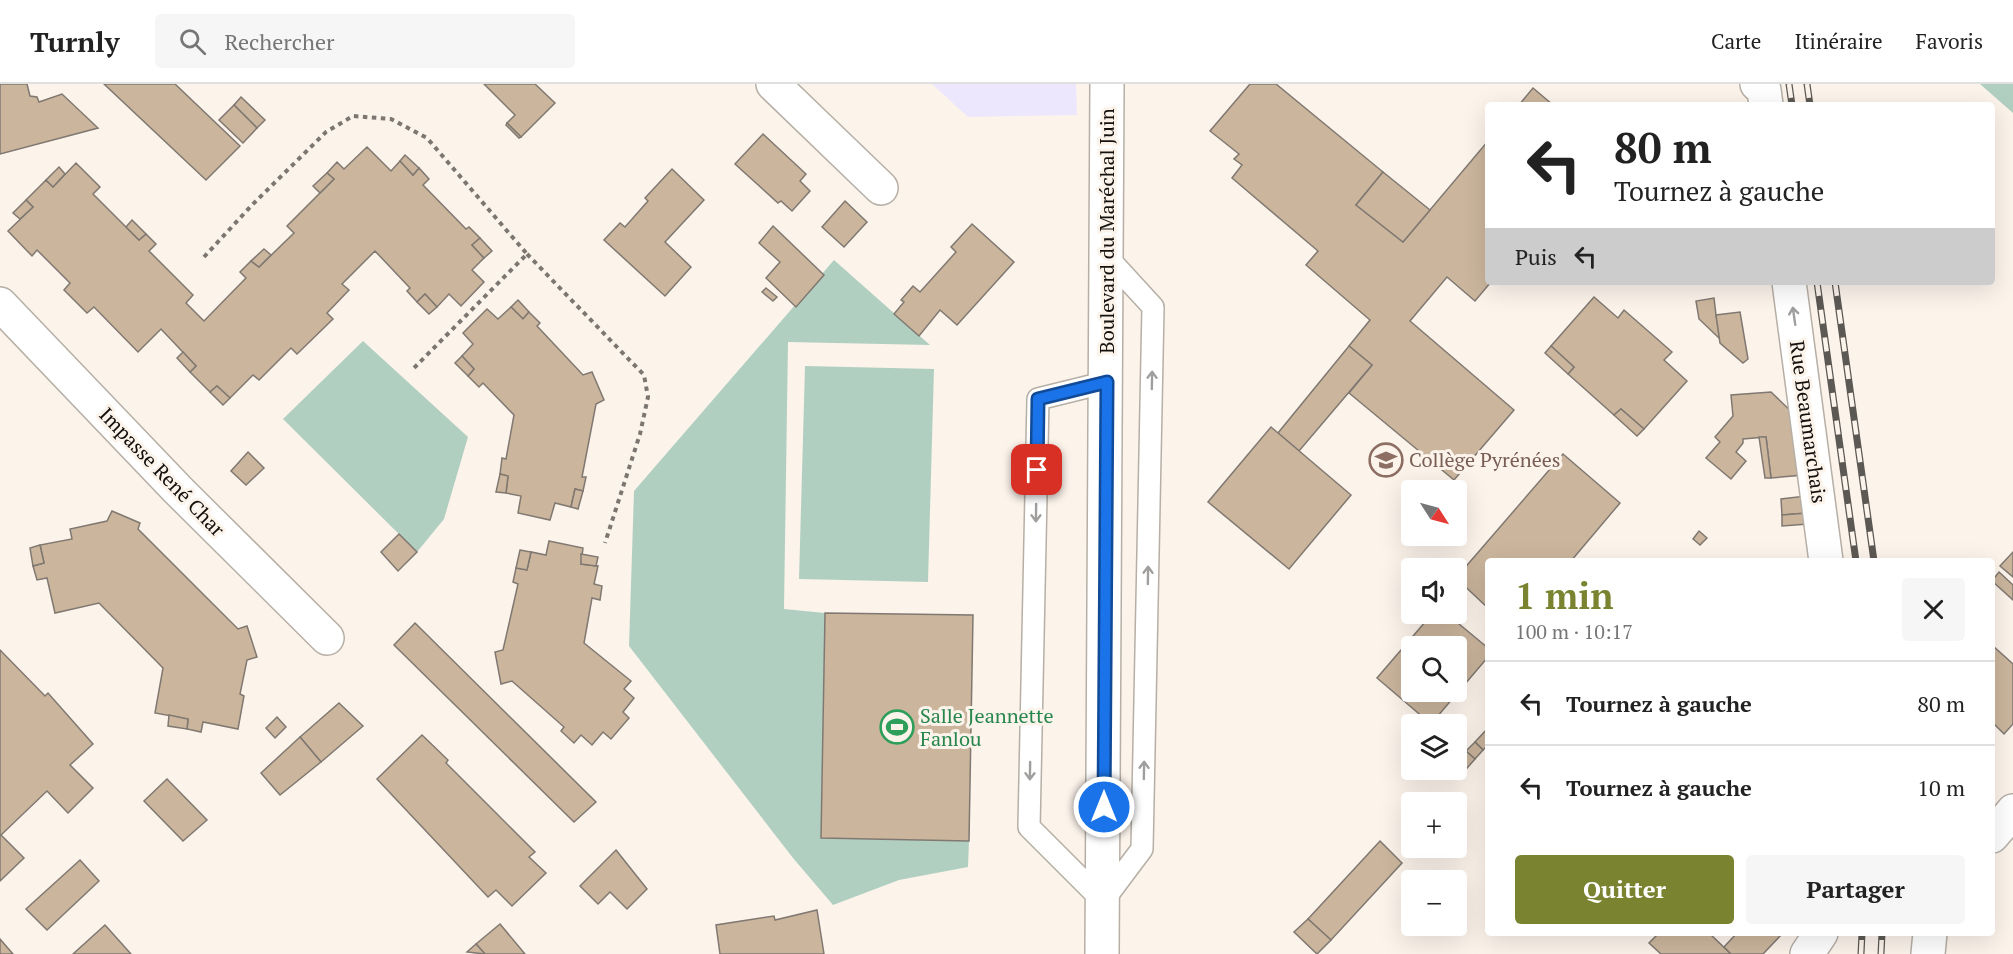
<!DOCTYPE html>
<html lang="fr">
<head>
<meta charset="utf-8">
<style>
	:root { --surface:#fff; --page:#f6f6f6; --text:#222; --muted:#767676; --line:#e0e0e0; --accent:#798330 }
	body { margin:0; font-family:"PT Serif",serif; background:var(--page); color:var(--text); height:100vh; display:flex; flex-direction:column; font-size:22px; white-space:nowrap }
	* { box-sizing:border-box; margin:0 }
	p { font-size:20px; color:var(--muted) }
	.icon { flex:none; width:33px; height:33px; fill:none; stroke:currentColor; stroke-width:2; stroke-linecap:round; stroke-linejoin:round }
	.map { position:relative; flex:1; overflow:hidden }
	.side { position:absolute; left:1485px; top:474px; width:510px; height:378px; display:flex; flex-direction:column; background:var(--surface); border-radius:6px; box-shadow:0 6px 24px #0002 }
	.side>* { flex:none }
	.hud { position:absolute; left:1485px; top:18px; width:510px; height:183px; border-radius:6px; box-shadow:0 6px 24px #0002; background:#fff; color:var(--text); overflow:hidden }
	.needle { width:39px; rotate:126deg }
	.fabs { position:absolute; left:1401px; top:396px; display:grid; gap:12px }
	.fabs a { display:grid; place-items:center; width:66px; height:66px; border-radius:6px; background:var(--surface); box-shadow:0 6px 24px #0002; font-size:30px }
	.pin { position:absolute; display:grid; place-items:center; width:51px; height:51px; color:#fff; margin:-26px; border-radius:12px; box-shadow:0 3px 9px #0006 }
	.me { position:absolute; width:66px; margin:-33px; rotate:0deg; stroke-linejoin:round; filter:drop-shadow(0 0 4px #0008) }
	.turn { display:flex; align-items:center; gap:21px; height:126px; padding:0 30px; font-size:27px }
	.turn .icon { width:78px; height:78px; stroke-width:2.5 }
	.turn b { display:block; font-size:42px; line-height:51px }
	.then { display:flex; align-items:center; height:57px; padding:0 30px; background:#0003; gap:12px; font-size:22px }
	.round { display:grid; place-items:center; flex:none; width:63px; height:63px; border-radius:6px; background:var(--page) }
	.head { display:flex; align-items:center; justify-content:space-between; height:102px; padding:0 30px }
	h1 { font-size:36px; font-weight:800; line-height:45px; color:var(--accent) }
	.button { display:flex; gap:12px; margin-top:auto; padding:12px 30px }
	.button a { flex:1; height:69px; border-radius:6px; background:var(--accent); color:#fff; font-size:24px; font-weight:800; line-height:69px; text-align:center }
	.button a+a { background:var(--page); color:var(--text) }
	ul { padding:0; list-style:none }
	li { display:flex; align-items:center; gap:18px; height:84px; padding:0 30px; border-top:2px solid var(--line) }
	li div { flex:1 }
	li b { display:block; font-size:22px }
	li em { font-style:normal }
	header { display:flex; align-items:center; gap:36px; box-sizing:border-box; height:84px; padding:0 30px; background:var(--surface); border-bottom:2px solid var(--line) }
	header strong { font-size:28px }
	nav { display:flex; gap:33px; margin-inline-start:auto; font-size:21px }
	.search { width:420px; height:54px; background:var(--page); display:flex; align-items:center; gap:15px; box-sizing:border-box; padding:0 21px; border-radius:6px; color:var(--muted); font-size:22px }
	.map>svg:first-child { display:block }
	.commercial { fill:#ede7fd }
	.green { fill:#b1cfc1 }
	.building { fill:#cbb59d; stroke:#807971; stroke-width:1.5; fill-rule:evenodd }
	.lines { fill:none; stroke-linecap:round; stroke-linejoin:round }
	.service-casing { stroke:#b6afa6; stroke-width:24 }
	.minor-casing { stroke:#b6afa6; stroke-width:36 }
	.secondary-casing { stroke:#b6afa6; stroke-width:36 }
	.path { stroke:#7c7671; stroke-width:4; stroke-dasharray:4.5 4.5; stroke-linecap:butt }
	.service { stroke:#fff; stroke-width:21 }
	.minor { stroke:#fff; stroke-width:33 }
	.secondary { stroke:#fff; stroke-width:33 }
	.rail-casing { stroke:#5c5853; stroke-width:7 }
	.rail { stroke:#fcf3eb; stroke-width:4.5; stroke-dasharray:14; stroke-linecap:butt }
	.oneway { stroke:#a19f9e }
	.route-casing { stroke:#114b97; stroke-width:15 }
	.route { stroke:#1a73e8; stroke-width:10 }
	.labels { text-anchor:middle; stroke-width:6; stroke-linejoin:round; paint-order:stroke }
	.street-label { font-size:20px; fill:#13100d; stroke:#fcf3eb }
	.education-label { font-size:20px; fill:#785e54; stroke:#fcf3eb; text-anchor:start }
	.leisure-label { font-size:20px; fill:#27864d; stroke:#fcf3eb; text-anchor:start }
</style>
</head>
<body>
<header>
<strong>Turnly</strong>
<div class="search"><svg class="icon" aria-label="search" viewBox="0 0 24 24"><circle cx="10" cy="10" r="6"/><path d="M15 15l6 6"/></svg>Rechercher</div>
<nav><a>Carte</a><a>Itinéraire</a><a>Favoris</a></nav>
</header>
<div class="map">
<svg width="2013" height="870" viewBox="0 0 2013 870">
	<rect width="100%" height="100%" fill="#fcf3eb"/>
	<path class="commercial" d="M932 0H1076L1077 31 968 33Z"/>
	<g class="green">
		<path d="M1980 0H2013V29Z"/>
		<path d="M834 176 930 261 788 258 784 525 825 529 821 754 969 757 968 783 899 796 833 821 793 774 629 562 634 407Z"/>
		<path d="M363 257 468 353 444 435 417 468 283 335Z"/>
		<path d="M805 282 934 285 928 498 799 495Z"/>
	</g>
	<g class="building">
		<path d="M0 0H27L30 12 37 13 39 18 62 10 98 44 0 70Z"/>
		<path d="M104 0H175L240 62 206 96Z"/>
		<path d="M484 0H535L555 19 521 53 507 39 515 31Z"/>
		<path d="M1250 0H1276L1383 88 1356 121 1403 158 1488 57V198H1491L1475 217 1447 193 1410 237 1514 326 1454 396 1349 309 1372 281 1349 262 1370 236 1306 181 1318 167 1232 94 1242 81 1234 75 1239 70 1210 47Z"/>
		<path d="M1533 4 1553 21H1519Z"/>
		<path d="M241 13 265 36 257 44 234 21Z"/>
		<path d="M234 21 257 44 243 59 219 36Z"/>
		<path d="M507 39 521 53 519 54 506 41Z"/>
		<path d="M763 50 806 90 800 97 810 107 792 127 781 117 778 119 735 80Z"/>
		<path d="M367 63 391 87 400 77 413 91 419 84 429 95 423 101 466 145 469 143 480 154 472 161 484 174 472 186 484 198 461 222 449 210 437 223 425 210 417 218 407 207 410 204 375 167 342 200 349 206 327 229 333 235 297 270 291 264 259 296 253 291 230 314 217 302 210 308 190 288 196 282 161 245 138 268 94 223 87 229 64 206 70 199 37 166 32 172 8 147 33 123 26 116 46 96 53 103 76 79 100 103 93 110 139 156 146 150 156 160 149 167 193 211 186 219 204 237 246 194 240 188 251 177 259 183 294 149 287 142 334 95 327 89 337 78 344 85Z"/>
		<path d="M405 71 419 84 413 91 400 77Z"/>
		<path d="M59 83 65 90 53 103 46 96Z"/>
		<path d="M672 85 704 116 665 158 691 183 665 212 604 156 620 139 625 143 648 117 645 114Z"/>
		<path d="M1383 88 1430 126 1403 158 1356 121Z"/>
		<path d="M327 89 334 95 320 109 313 102Z"/>
		<path d="M26 116 33 123 20 135 13 129Z"/>
		<path d="M845 117 867 138 844 163 822 143Z"/>
		<path d="M132 136 146 150 139 156 126 143Z"/>
		<path d="M972 140 1014 178 957 241 940 226 919 252 894 230 904 218 901 216 913 202 920 208 956 168 951 163Z"/>
		<path d="M773 142 824 191 796 223 766 194 780 178 759 159Z"/>
		<path d="M480 154 492 167 484 174 472 161Z"/>
		<path d="M264 165 271 171 259 183 251 177Z"/>
		<path d="M766 204 777 213 773 217 762 208Z"/>
		<path d="M425 210 437 223 429 230 417 218Z"/>
		<path d="M1594 213 1618 234 1624 226 1672 268 1664 276 1687 297 1644 345 1621 325 1614 331 1586 306 1568 290 1574 283 1551 262Z"/>
		<path d="M1714 214 1716 231 1720 255 1699 235 1696 217Z"/>
		<path d="M518 216 529 228 523 235 511 223Z"/>
		<path d="M511 223 523 235 529 228 540 239 537 242 583 291 592 288 604 316 596 320 582 393H586L583 407 575 405 571 423 555 419 550 436 518 429 521 412 506 409 508 392 500 390 502 374 506 375 514 331 483 299 479 303 468 292 474 285 462 272 473 260 463 249 487 225 498 235Z"/>
		<path d="M1740 228 1748 275 1743 279 1720 259 1716 231Z"/>
		<path d="M1349 262 1372 281 1299 367 1278 349Z"/>
		<path d="M1551 262 1574 283 1568 290 1545 269Z"/>
		<path d="M183 268 196 282 190 288 177 274Z"/>
		<path d="M462 272 474 285 468 292 455 279Z"/>
		<path d="M217 302 230 314 223 321 210 308Z"/>
		<path d="M1771 308 1795 331 1804 391 1771 394 1766 353 1743 355V359L1736 368 1746 377 1731 395 1706 374 1720 358 1715 353 1733 332 1731 311Z"/>
		<path d="M1621 325 1644 345 1637 352 1614 331Z"/>
		<path d="M1271 343 1351 411 1289 485 1208 418Z"/>
		<path d="M1759 353H1766L1771 394H1765Z"/>
		<path d="M248 368 264 384 246 401 231 387Z"/>
		<path d="M1563 370 1620 419 1571 477H1488V524L1456 494Z"/>
		<path d="M500 390 508 392 506 409 496 408Z"/>
		<path d="M575 405 583 407 578 425 571 423Z"/>
		<path d="M1806 412 1807 429 1782 431 1781 415Z"/>
		<path d="M112 427 140 439 138 445 238 545 247 542 257 573 247 576 240 610 244 612 238 645 203 638 201 648 187 645 188 635 155 629 163 584 99 519 55 529 47 494 37 496 33 482 44 479 40 461 72 455 70 445 107 437Z"/>
		<path d="M1807 429 1808 440 1782 442V431Z"/>
		<path d="M1699 447 1707 454 1700 461 1693 455Z"/>
		<path d="M399 450 417 468 398 487 381 468Z"/>
		<path d="M549 457 583 464 581 480 598 482 594 500 602 502 600 516 592 514 584 559 631 597 624 605 634 614 623 628 629 634 611 655 603 648 592 661 581 651 574 659 561 647 564 643 512 597 501 600 495 568 503 566 518 500 513 498 516 484 527 486 531 468 546 471Z"/>
		<path d="M40 461 44 479 33 482 30 464Z"/>
		<path d="M520 466 531 468 527 486 516 484Z"/>
		<path d="M2013 468V493L2000 482Z"/>
		<path d="M581 470 598 473 596 482 581 480Z"/>
		<path d="M1999 488 2013 501V516L1992 497Z"/>
		<path d="M825 529 973 531 969 757 821 754Z"/>
		<path d="M1432 530H1447L1488 564V573L1431 640 1377 594ZM1412 562H1456V608H1412Z"/>
		<path d="M415 539 596 718 574 738 394 561Z"/>
		<path d="M1992 561 2013 580V640L2004 650 1992 638Z"/>
		<path d="M0 566 45 612 48 609 93 660 70 681 93 704 68 729 47 707 1 751 24 774 0 797Z"/>
		<path d="M339 619 363 642 321 678 300 653Z"/>
		<path d="M169 631 188 635 187 645 168 642Z"/>
		<path d="M277 633 286 643 275 654 266 644Z"/>
		<path d="M1488 644V661L1483 666 1475 658Z"/>
		<path d="M422 651 448 676 446 679 535 768 529 773 546 789 512 822 496 806 488 813 377 695Z"/>
		<path d="M300 653 321 678 280 711 261 689Z"/>
		<path d="M1475 658 1483 666 1475 675 1466 667Z"/>
		<path d="M1466 667 1475 675 1461 691 1454 686H1456V677Z"/>
		<path d="M167 695 207 736 183 757 144 717Z"/>
		<path d="M1380 757 1402 779 1331 856 1308 835Z"/>
		<path d="M616 766 647 805 627 825 610 808 598 820 580 802Z"/>
		<path d="M80 776 99 797 47 846 26 825Z"/>
		<path d="M817 826 824 870H720L716 841 774 832 775 836Z"/>
		<path d="M1308 835 1331 856 1317 870 1294 848Z"/>
		<path d="M500 840 525 870H485L476 860Z"/>
		<path d="M105 841 131 870H73Z"/>
		<path d="M1659 849H1709L1731 870H1661L1649 859Z"/>
		<path d="M1737 849H1783L1763 870H1731L1724 863Z"/>
		<path d="M0 855 13 870H0Z"/>
		<path d="M476 860 485 870 467 868Z"/>
	</g>
	<g class="lines">
		<g class="service-casing">
			<path id="service" d="M1107 298 1038 315 1029 743 1103 817 1142 765 1153 223 1108 174"/>
		</g>
		<g class="minor-casing">
			<g id="minor">
				<path d="M773 0 881 104"/>
				<path d="M1757 0 1764 6 1766 21"/>
				<path d="M1789 198 1826 477"/>
				<path d="M0 220 178 406 327 554"/>
				<path d="M1992 752 2013 727"/>
				<path d="M1807 870 1821 849"/>
				<path d="M1928 870 1930 849"/>
			</g>
		</g>
		<g class="secondary-casing">
			<path id="secondary" d="M1102 870 1107 0"/>
		</g>
		<g class="path">
			<path d="M527 170 644 291 648 313 640 350 605 459"/>
			<path d="M204 173 252 121 326 48 353 32 391 35 427 54 527 170 414 284"/>
		</g>
		<use href="#service" class="service"/>
		<use href="#minor" class="minor"/>
		<use href="#secondary" class="secondary"/>
		<g class="rail-casing">
			<g id="rail">
				<path d="M1789 0 1792 21"/>
				<path d="M1807 0 1810 21"/>
				<path d="M1817 198 1856 477"/>
				<path d="M1835 198 1874 477"/>
				<path d="M1861 870 1862 849"/>
				<path d="M1881 870 1882 849"/>
			</g>
		</g>
		<use href="#rail" class="rail"/>
	</g>
	<defs><path id="oneway-shaft" d="M-6 0H5M1.5-3L5.5 0L1.5 3" fill="none" stroke-width="1.6" stroke-linecap="round" stroke-linejoin="round" transform="scale(1.5)"/></defs>
	<g class="oneway">
		<use href="#oneway-shaft" transform="translate(1794 232) rotate(-98)"/>
		<use href="#oneway-shaft" transform="translate(1152 296) rotate(-89)"/>
		<use href="#oneway-shaft" transform="translate(1036 429) rotate(91)"/>
		<use href="#oneway-shaft" transform="translate(1148 491) rotate(-89)"/>
		<use href="#oneway-shaft" transform="translate(1144 686) rotate(-89)"/>
		<use href="#oneway-shaft" transform="translate(1030 687) rotate(91)"/>
	</g>
	<g class="lines">
		<g class="route-casing">
			<path id="route" d="M1037 386 1038 315 1107 298 1104 723"/>
		</g>
		<use href="#route" class="route"/>
	</g>
	<defs>
		<g id="school-ring" transform="scale(1.725)"><circle r="9.5" fill="#fcf3eb" stroke="#8d6e63" stroke-width="1.5"/><path d="M0-5L7-2L0 1L-7-2ZM-4 1L0 2.5L4 1V4Q0 6-4 4Z" fill="#8d6e63"/></g>
		<g id="stadium-ring" transform="scale(1.725)"><circle r="9.5" fill="#fcf3eb" stroke="#2e9e5b" stroke-width="1.5"/><path d="M0-5a6.5 5 0 1 0 0 10a6.5 5 0 1 0 0-10ZM-3.5-1.8h7v3.6h-7Z" fill="#2e9e5b"/></g>
	</defs>
	<g fill-rule="evenodd">
		<use href="#school-ring" x="1386" y="376"/>
		<use href="#stadium-ring" x="897" y="643"/>
	</g>
	<g class="labels">
		<g class="street-label">
			<text transform="translate(1107 147) rotate(-90)" y="7">Boulevard du Maréchal Juin</text>
			<text transform="translate(1808 338) rotate(82)" y="7">Rue Beaumarchais</text>
			<text transform="translate(162 388) rotate(46)" y="7">Impasse René Char</text>
		</g>
		<g class="education-label">
			<text x="1409" y="383">Collège Pyrénées</text>
		</g>
		<g class="leisure-label">
			<text x="920" y="639">Salle Jeannette<tspan x="920" dy="23">Fanlou</tspan></text>
		</g>
	</g>
</svg>
<div class="fabs">
<a><svg class="needle" viewBox="-14 -14 28 28"><path d="M0-13l5 13h-10z" fill="#e53935"/><path d="M0 13l5-13h-10z" fill="#767676"/></svg></a>
<a><svg class="icon" aria-label="sound" viewBox="0 0 24 24"><path d="M4 9h4l5-4v14l-5-4H4zM17 9q2 3 0 6"/></svg></a>
<a><svg class="icon" aria-label="search" viewBox="0 0 24 24"><circle cx="10" cy="10" r="6"/><path d="M15 15l6 6"/></svg></a>
<a><svg class="icon" aria-label="layers" viewBox="0 0 24 24"><path d="M12 4l9 5-9 5-9-5zM3 14l9 5 9-5"/></svg></a>
<a>+</a>
<a>−</a>
</div>
<div class="pin" style="left:1037px;top:386px;background:#d93025"><svg class="icon" aria-label="arrive" viewBox="0 0 24 24"><path d="M6 21V4h12l-3 4 3 4H6"/></svg></div>
<svg class="me" style="left:1104px;top:723px" viewBox="-20 -20 40 40"><circle r="17" fill="#1a73e8" stroke="#fff" stroke-width="3"/><path d="M0-11L8 9 0 5-8 9z" fill="#fff"/></svg>
<div class="hud">
<div class="turn"><svg class="icon" aria-label="left" viewBox="0 0 24 24"><path d="M17 20v-9H6M10 6l-5 5 5 5"/></svg><div><b>80 m</b>Tournez à gauche</div></div>
<div class="then">Puis<svg class="icon" aria-label="left" viewBox="0 0 24 24"><path d="M17 20v-9H6M10 6l-5 5 5 5"/></svg></div>
</div>
<section class="side">
<div class="head"><div><h1>1 min</h1><p>100 m · 10:17</p></div><a class="round"><svg class="icon" aria-label="close" viewBox="0 0 24 24"><path d="M6 6l12 12M18 6L6 18"/></svg></a></div>
<ul>
<li><svg class="icon" aria-label="left" viewBox="0 0 24 24"><path d="M17 20v-9H6M10 6l-5 5 5 5"/></svg><div><b>Tournez à gauche</b></div><em>80 m</em></li>
<li><svg class="icon" aria-label="left" viewBox="0 0 24 24"><path d="M17 20v-9H6M10 6l-5 5 5 5"/></svg><div><b>Tournez à gauche</b></div><em>10 m</em></li>
</ul>
<div class="button"><a>Quitter</a><a>Partager</a></div>
</section>
</div>
</body>
</html>
